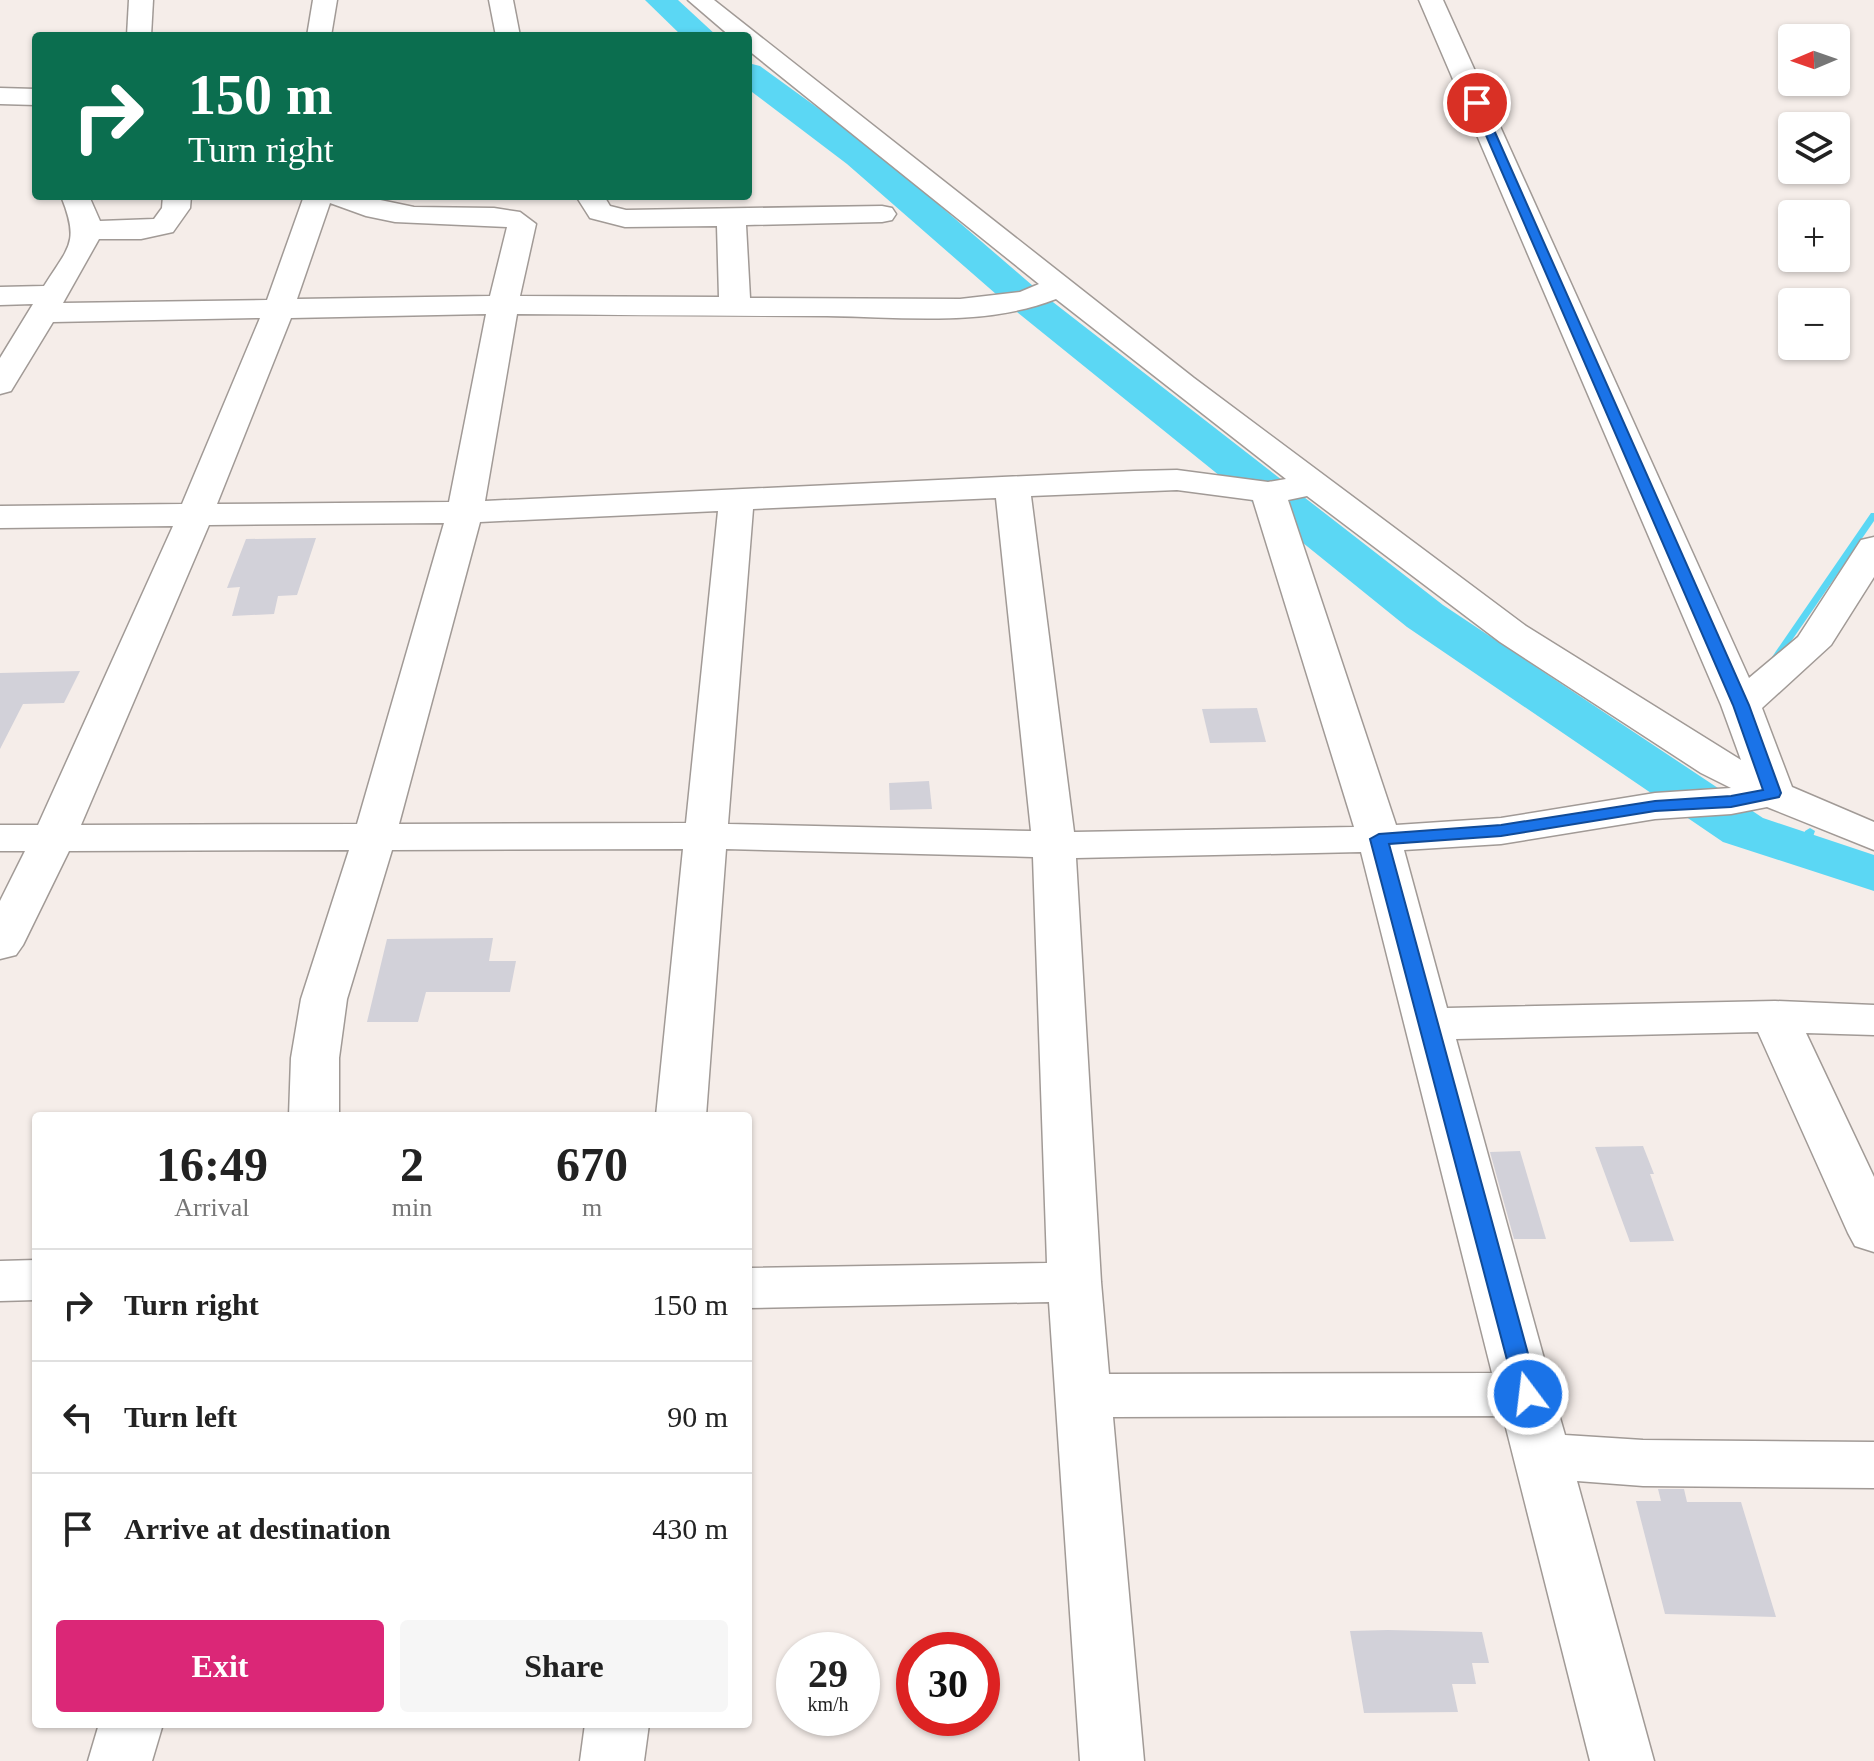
<!DOCTYPE html>
<html lang="en">
<head>
<meta charset="utf-8">
<style>
	:root { --surface:#fff; --page:#f6f6f6; --text:#222; --muted:#767676; --line:#e0e0e0; --accent:#db2777 }
	body { margin:0; font-family:Georgia,serif; background:var(--page); color:var(--text); height:100vh; display:flex; flex-direction:column; font-size:30px; white-space:nowrap }
	* { box-sizing:border-box; margin:0 }
	p { font-size:26px; color:var(--muted) }
	.icon { flex:none; width:44px; height:44px; fill:none; stroke:currentColor; stroke-width:2; stroke-linecap:round; stroke-linejoin:round }
	.map { position:relative; flex:1; overflow:hidden }
	.sheet { position:absolute; left:32px; top:1112px; width:720px; height:616px; display:flex; flex-direction:column; background:var(--surface); border-radius:8px; box-shadow:0 2px 6px #0004 }
	.sheet>* { flex:none }
	.banner { position:absolute; left:32px; top:32px; width:720px; height:168px; border-radius:8px; box-shadow:0 2px 6px #0004; background:#0b6e4f; color:#fff; overflow:hidden }
	.needle { width:52px; rotate:268deg }
	.buttons { position:absolute; left:1778px; top:24px; display:grid; gap:16px }
	.buttons a { display:grid; place-items:center; width:72px; height:72px; border-radius:8px; background:var(--surface); box-shadow:0 2px 6px #0004; font-size:40px }
	.speed { position:absolute; left:776px; top:1632px; display:flex; gap:16px; font-size:40px; font-weight:700; text-align:center }
	.speed>* { display:grid; place-content:center; width:104px; height:104px; border-radius:50%; background:var(--surface); box-shadow:0 2px 6px #0004; line-height:1 }
	.speed small { font-size:20px; font-weight:400 }
	.speed .limit { border:12px solid #d22; background:#fff; color:#111 }
	.pin { position:absolute; display:grid; place-items:center; width:68px; height:68px; color:#fff; margin:-34px; border:4px solid #fff; border-radius:50%; box-shadow:0 2px 8px #0007 }
	.me { position:absolute; width:88px; margin:-44px; rotate:345deg; stroke-linejoin:round; filter:drop-shadow(0 0 6px #0008) }
	.turn { display:flex; align-items:center; gap:28px; height:168px; padding:0 24px; font-size:36px }
	.turn .icon { width:104px; height:104px; stroke-width:2.5 }
	.turn b { display:block; font-size:56px; line-height:68px }
	.eta { display:flex; justify-content:space-evenly; align-items:center; height:136px; text-align:center }
	.eta b { font-size:48px; font-weight:800; line-height:56px }
	.action { display:flex; gap:16px; margin-top:auto; padding:16px 24px }
	.action a { flex:1; height:92px; border-radius:8px; background:var(--accent); color:#fff; font-size:32px; font-weight:800; line-height:92px; text-align:center }
	.action a+a { background:var(--page); color:var(--text) }
	ul { padding:0; list-style:none }
	li { display:flex; align-items:center; gap:24px; height:112px; padding:0 24px; border-top:2px solid var(--line) }
	li div { flex:1 }
	li b { display:block; font-size:30px }
	li em { font-style:normal }
	.map>svg:first-child { display:block }
	.lines { fill:none; stroke-linecap:round; stroke-linejoin:round }
	.stream { fill:#5bd7f4; fill-rule:evenodd }
	.river { fill:#5bd7f4; fill-rule:evenodd }
	.building { fill:#d2d1d9 }
	.minor-casing { stroke:#a19a96; stroke-width:3 }
	.minor { fill:#fff; fill-rule:evenodd }
	.route { fill:#1a73e8; stroke:#114b97; stroke-width:2 }
</style>
</head>
<body>
<div class="map">
<svg width="1874" height="1761" viewBox="0 0 1874 1761">
	<rect width="100%" height="100%" fill="#f5ede9"/>
	<g class="lines">
		<g class="stream">
			<path d="M1871 513H1874V521L1779 659H1773L1772 657Z"/>
			<path d="M1810 828 1815 831 1808 851 1803 854 1800 853 1798 851 1805 831Z"/>
		</g>
		<g class="river">
			<path d="M645 0H678L717 36H682Z"/>
			<path d="M748 63 760 66 873 148 1040 292 1443 605 1763 818 1874 855V891L1723 842 1407 627 1012 308 847 164 748 89Z"/>
		</g>
	</g>
	<g class="building">
		<path d="M316 538 297 595 278 596 274 614 232 616 240 587 227 588 246 539Z"/>
		<path d="M80 671 64 703 23 704 0 749V673Z"/>
		<path d="M1257 708 1266 742 1210 743 1202 709Z"/>
		<path d="M929 781 932 809 890 810 889 783Z"/>
		<path d="M493 938 489 961H516L510 992H426L418 1022H367L387 939Z"/>
		<path d="M1643 1146 1654 1174H1650L1674 1241 1630 1242 1595 1147Z"/>
		<path d="M1520 1151 1546 1239H1514L1490 1152Z"/>
		<path d="M1658 1489H1684L1687 1502H1741L1776 1617 1665 1614 1636 1501H1661Z"/>
		<path d="M1388 1630 1482 1632 1489 1663H1472L1476 1684H1452L1458 1712 1364 1713 1350 1631Z"/>
	</g>
	<g class="lines">
		<g class="minor-casing">
			<g id="minor">
				<path d="M129 0H153L151 36H127Z"/>
				<path d="M313 0H337L331 36H307Z"/>
				<path d="M489 0H513L520 36H496Z"/>
				<path d="M688 0H714L1194 378 1526 626 1741 760 1721 705 1419 0H1443L1749 678 1798 637 1861 540 1874 537V577L1831 645 1762 708 1792 787 1874 822V850L1767 807 1731 814 1655 819 1501 844 1404 850 1447 1008 1775 1001 1874 1005V1035L1806 1033 1874 1177V1252L1855 1246 1848 1233 1758 1032 1456 1039 1551 1384 1556 1394 1554 1397 1565 1435 1643 1440 1874 1442V1488L1643 1486 1577 1481 1654 1761H1590L1503 1416 1113 1417 1144 1761H1080L1049 1302 748 1308V1268L1047 1263 1033 857 726 849 706 1116H656L683 849 392 850 347 999 339 1058V1116H289L291 1058 301 999 349 850 69 851 23 945 16 955 0 959V901L25 851H0V825H38L173 526 0 528V506L182 504 260 318 53 322 11 391 0 394V358L33 304 0 305V287L44 286C69 246 80 243 61 196H89L100 221 154 219 162 208 163 196H191L190 208 173 232 141 239H99L63 303 267 300 304 196H361L414 207 494 208 520 212 536 224 520 296 719 297 717 226 625 227 590 218 576 196H604L610 206 626 210 882 206 892 208 896 214 892 220 882 222 746 225 750 298 960 299 1020 292 1039 284 748 50V36H730ZM330 203 366 216 395 222 507 227 490 296 297 299ZM1056 299 1286 479 1268 482 1177 470 1134 471 485 501 517 314C621 315 724 316 827 316 902 317 985 327 1056 299ZM486 314 449 502 217 504 291 318ZM1177 490 1253 500 1354 827 1074 832 1031 496ZM1307 496 1500 642 1701 773 1731 788 1655 793 1501 818 1396 825 1288 500ZM996 498 1031 831 728 824 753 509ZM718 511 686 823 399 824 480 522ZM444 523 357 824 81 825 209 525ZM1361 852 1492 1373 1109 1374 1101 1282 1076 858Z"/>
				<path d="M0 88 36 89V105L0 104Z"/>
				<path d="M36 1260V1300L0 1301V1261Z"/>
				<path d="M99 1724H163L152 1761H88Z"/>
				<path d="M585 1724H649L644 1761H580Z"/>
			</g>
		</g>
		<use href="#minor" class="minor"/>
	</g>
	<path class="route" d="M1477 99 1482 103 1749 705 1781 793 1779 797 1731 807 1655 811 1501 836 1389 844 1539 1394 1536 1401 1528 1403 1520 1401 1516 1394 1370 839 1379 834 1501 825 1655 801 1731 796 1763 790 1733 705 1472 103Z"/>
</svg>
<div class="buttons">
<a><svg class="needle" viewBox="-14 -14 28 28"><path d="M0-13l5 13h-10z" fill="#e53935"/><path d="M0 13l5-13h-10z" fill="#767676"/></svg></a>
<a><svg class="icon" aria-label="layers" viewBox="0 0 24 24"><path d="M12 4l9 5-9 5-9-5zM3 14l9 5 9-5"/></svg></a>
<a>+</a>
<a>−</a>
</div>
<div class="speed"><div>29<small>km/h</small></div><div class="limit">30</div></div>
<div class="pin" style="left:1477px;top:103px;background:#d93025"><svg class="icon" aria-label="arrive" viewBox="0 0 24 24"><path d="M6 21V4h12l-3 4 3 4H6"/></svg></div>
<svg class="me" style="left:1528px;top:1394px" viewBox="-20 -20 40 40"><circle r="17" fill="#1a73e8" stroke="#fff" stroke-width="3"/><path d="M0-11L8 9 0 5-8 9z" fill="#fff"/></svg>
<div class="banner">
<div class="turn"><svg class="icon" aria-label="right" viewBox="0 0 24 24"><path d="M7 20v-9h11M14 6l5 5-5 5"/></svg><div><b>150 m</b>Turn right</div></div>
</div>
<section class="sheet">
<div class="eta">
<div><b>16:49</b><p>Arrival</p></div>
<div><b>2</b><p>min</p></div>
<div><b>670</b><p>m</p></div>
</div>
<ul>
<li><svg class="icon" aria-label="right" viewBox="0 0 24 24"><path d="M7 20v-9h11M14 6l5 5-5 5"/></svg><div><b>Turn right</b></div><em>150 m</em></li>
<li><svg class="icon" aria-label="left" viewBox="0 0 24 24"><path d="M17 20v-9H6M10 6l-5 5 5 5"/></svg><div><b>Turn left</b></div><em>90 m</em></li>
<li><svg class="icon" aria-label="arrive" viewBox="0 0 24 24"><path d="M6 21V4h12l-3 4 3 4H6"/></svg><div><b>Arrive at destination</b></div><em>430 m</em></li>
</ul>
<div class="action"><a>Exit</a><a>Share</a></div>
</section>
</div>
</body>
</html>
